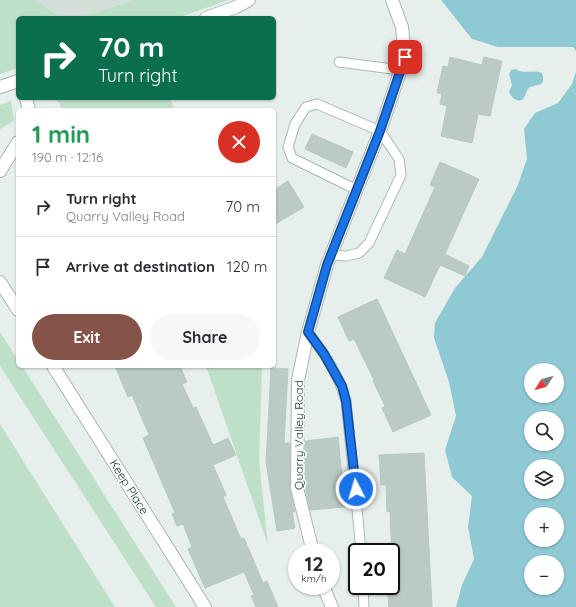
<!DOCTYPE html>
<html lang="en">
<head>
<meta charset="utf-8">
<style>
	:root { --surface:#fff; --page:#f7f7f7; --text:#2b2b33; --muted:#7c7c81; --line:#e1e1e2; --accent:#855347 }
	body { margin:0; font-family:Quicksand,sans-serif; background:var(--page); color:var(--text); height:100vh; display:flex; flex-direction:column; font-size:15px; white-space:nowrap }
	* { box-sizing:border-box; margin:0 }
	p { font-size:13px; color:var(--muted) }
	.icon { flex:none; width:22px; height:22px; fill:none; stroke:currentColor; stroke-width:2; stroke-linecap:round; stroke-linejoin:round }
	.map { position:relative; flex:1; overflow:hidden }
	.details { position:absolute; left:16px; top:108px; width:260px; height:260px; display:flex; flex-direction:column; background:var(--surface); border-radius:6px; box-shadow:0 1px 3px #0004 }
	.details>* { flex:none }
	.hud { position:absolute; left:16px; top:16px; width:260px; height:84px; border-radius:6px; box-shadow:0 1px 3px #0004; background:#0b6e4f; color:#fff; overflow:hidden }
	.needle { width:26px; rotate:233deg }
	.buttons { position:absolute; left:524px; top:363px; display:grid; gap:8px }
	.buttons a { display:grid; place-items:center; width:40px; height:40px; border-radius:50%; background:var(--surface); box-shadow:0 1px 3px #0004; font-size:20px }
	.speed { position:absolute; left:288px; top:543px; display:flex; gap:8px; font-size:20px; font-weight:700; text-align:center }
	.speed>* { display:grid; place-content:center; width:52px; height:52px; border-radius:50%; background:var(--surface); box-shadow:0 1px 3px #0004; line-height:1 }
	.speed small { font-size:10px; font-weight:400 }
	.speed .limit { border:2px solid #111; border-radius:6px; background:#fff; color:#111 }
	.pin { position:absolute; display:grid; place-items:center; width:34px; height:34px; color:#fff; margin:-17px; border-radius:8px; box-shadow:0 2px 6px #0006 }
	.me { position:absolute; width:44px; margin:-22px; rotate:355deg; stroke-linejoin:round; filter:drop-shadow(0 0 3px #0008) }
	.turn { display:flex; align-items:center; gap:14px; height:84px; padding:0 16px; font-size:18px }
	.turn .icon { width:52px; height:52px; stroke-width:2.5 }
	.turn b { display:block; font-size:28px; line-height:34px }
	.round { display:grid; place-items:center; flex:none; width:42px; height:42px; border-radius:21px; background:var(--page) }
	.summary { display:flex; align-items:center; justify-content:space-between; height:68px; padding:0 16px }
	h1 { font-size:24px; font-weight:800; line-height:30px; color:#1e9e55 }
	.primary-button { display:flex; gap:8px; margin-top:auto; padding:8px 16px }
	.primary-button a { flex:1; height:46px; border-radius:24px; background:var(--accent); color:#fff; font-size:16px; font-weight:800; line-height:46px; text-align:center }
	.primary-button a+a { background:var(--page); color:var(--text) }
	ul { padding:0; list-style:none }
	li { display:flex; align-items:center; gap:12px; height:60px; padding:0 16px; border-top:1px solid var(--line) }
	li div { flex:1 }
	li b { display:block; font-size:15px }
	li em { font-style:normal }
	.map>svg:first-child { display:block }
	.built { fill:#d4dfda }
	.green { fill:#bfe0c8 }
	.water { fill:#8ec9d4; fill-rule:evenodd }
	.building { fill:#bbcac4; stroke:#b8c9c2 }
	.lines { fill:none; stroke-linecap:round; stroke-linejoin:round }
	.lane-casing { stroke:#a8b8b2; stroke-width:11 }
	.street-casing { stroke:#a8b8b2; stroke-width:14 }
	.lane { stroke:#fff; stroke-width:9 }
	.street { stroke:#fff; stroke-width:12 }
	.route-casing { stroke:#114b97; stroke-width:10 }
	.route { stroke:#1a73e8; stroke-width:7 }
	.labels { text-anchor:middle; stroke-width:3.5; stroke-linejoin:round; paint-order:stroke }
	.street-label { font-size:12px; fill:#24423a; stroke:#f7fbf9 }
</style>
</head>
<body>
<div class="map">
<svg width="576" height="607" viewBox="0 0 576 607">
	<rect width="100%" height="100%" fill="#e6efeb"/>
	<path class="built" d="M35 0H135L83 16H59Z"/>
	<g class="green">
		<path d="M0 0H35L59 16H83L135 0H229L177 18H18V68L0 74Z"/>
		<path d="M56 98H170L174 110H63Z"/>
		<path d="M11 101 14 121 0 129V105Z"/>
		<path d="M0 332 18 360V366H22L176 607H156L0 366Z"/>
		<path d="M206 366H262L259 461 268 545Z"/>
		<path d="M0 424 115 607H0Z"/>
	</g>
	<g class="water">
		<path d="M441 0H576V51L573 47H498L472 39Z"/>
		<path d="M516 69C524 75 533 69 542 73 547 90 534 82 528 89 526 91 526 95 524 98 519 104 511 98 509 92L512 85 509 74 511 70Z"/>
		<path d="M576 72V607H456L462 585 474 559 468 527 472 496 452 477 445 450 456 416 449 382 434 338 435 323 455 288 482 257 517 187 527 159 524 129 535 113 558 103 572 84ZM531 370H557V396H531ZM531 418H557V444H531ZM531 466H557V492H531ZM531 514H557V540H531ZM531 562H557V588H531Z"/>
	</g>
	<g class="building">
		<path d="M450 57 482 65 484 57 502 61 490 116 478 114 472 143 441 136 447 106 440 104 442 94 437 93 443 66 448 67Z"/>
		<path d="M312 134 353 152 346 168 305 149Z"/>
		<path d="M440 162 479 179 445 254 469 266 465 276 440 265 425 297 384 278 397 250 405 254 435 187 430 185Z"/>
		<path d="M288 181 304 207 274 225V190Z"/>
		<path d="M377 299 431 415 393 432 382 408 385 406 373 381 374 380 354 339 349 341 338 317Z"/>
		<path d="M115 366H180L187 382 182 384 193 408 196 407 213 445 228 438 236 455 213 465 226 495 223 497 241 539 244 538 263 583 267 581 278 607H256L251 596 254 595 244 572 205 588 188 549 192 547 183 524 177 526 172 514 175 513 143 438 149 435 132 395 128 397Z"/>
		<path d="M271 368 288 369 284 443H290V488L295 512H292L295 528 277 531 266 462Z"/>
		<path d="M338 437 340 456 338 457H340L345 507 310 510 305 487V441Z"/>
		<path d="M424 453 432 607H389L387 586H391L392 559 390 511 387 512 386 485H381L379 455Z"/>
	</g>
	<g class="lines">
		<g class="lane-casing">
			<g id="lane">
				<path d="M339 62 400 70"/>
				<path d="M331 255 346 256 359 253 369 243 401 175 399 159 380 131 317 104 306 107 295 124 288 147 292 158 357 190"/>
				<path d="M308 332C324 353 339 375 346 401L358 519 361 552"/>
				<path d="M363 586 364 607"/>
			</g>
		</g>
		<g class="street-casing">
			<g id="street">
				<path d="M206 18 236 7 249 0"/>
				<path d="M0 87 18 81"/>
				<path d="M26 98 29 110"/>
				<path d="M0 171 18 142"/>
				<path d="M0 282 18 310"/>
				<path d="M53 366 205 607"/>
				<path d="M313 552 297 488 298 380 308 332 327 265 380 131 405 57 402 27 392 0"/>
				<path d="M323 586 332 607"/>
			</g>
		</g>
		<use href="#lane" class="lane"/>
		<use href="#street" class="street"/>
	</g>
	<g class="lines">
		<g class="route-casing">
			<path id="route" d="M356 489 346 401 342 386 324 354 308 332 327 265 380 131 405 57"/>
		</g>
		<use href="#route" class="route"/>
	</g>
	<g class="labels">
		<g class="street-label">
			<text transform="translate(299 435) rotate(-90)" y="4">Quarry Valley Road</text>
			<text transform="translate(129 487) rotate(58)" y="4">Keep Place</text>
		</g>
	</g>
</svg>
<div class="buttons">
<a><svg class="needle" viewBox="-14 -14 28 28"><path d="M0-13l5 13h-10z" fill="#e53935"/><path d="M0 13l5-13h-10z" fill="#7c7c81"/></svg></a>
<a><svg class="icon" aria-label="search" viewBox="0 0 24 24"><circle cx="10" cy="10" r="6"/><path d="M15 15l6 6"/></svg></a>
<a><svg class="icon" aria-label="layers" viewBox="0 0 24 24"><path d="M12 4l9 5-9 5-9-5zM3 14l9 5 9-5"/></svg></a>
<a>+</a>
<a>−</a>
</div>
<div class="speed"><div>12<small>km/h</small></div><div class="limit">20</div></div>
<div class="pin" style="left:405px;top:57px;background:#d93025"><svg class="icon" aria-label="arrive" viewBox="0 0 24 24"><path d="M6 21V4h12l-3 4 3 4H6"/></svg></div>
<svg class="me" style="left:356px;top:489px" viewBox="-20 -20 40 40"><circle r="17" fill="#1a73e8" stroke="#fff" stroke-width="3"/><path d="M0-11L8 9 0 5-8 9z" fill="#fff"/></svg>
<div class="hud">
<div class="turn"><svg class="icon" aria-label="right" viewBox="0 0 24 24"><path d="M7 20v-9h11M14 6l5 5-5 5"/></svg><div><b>70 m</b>Turn right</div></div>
</div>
<section class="details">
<div class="summary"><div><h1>1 min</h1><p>190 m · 12:16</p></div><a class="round" style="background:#d93025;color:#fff"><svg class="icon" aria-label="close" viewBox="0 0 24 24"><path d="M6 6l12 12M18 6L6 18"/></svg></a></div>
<ul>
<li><svg class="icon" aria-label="right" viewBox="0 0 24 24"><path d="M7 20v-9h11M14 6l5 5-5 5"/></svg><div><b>Turn right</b><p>Quarry Valley Road</p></div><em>70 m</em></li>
<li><svg class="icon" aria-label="arrive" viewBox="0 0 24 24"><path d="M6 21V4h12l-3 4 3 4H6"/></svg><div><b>Arrive at destination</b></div><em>120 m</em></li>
</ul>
<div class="primary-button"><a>Exit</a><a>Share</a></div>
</section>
</div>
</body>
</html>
